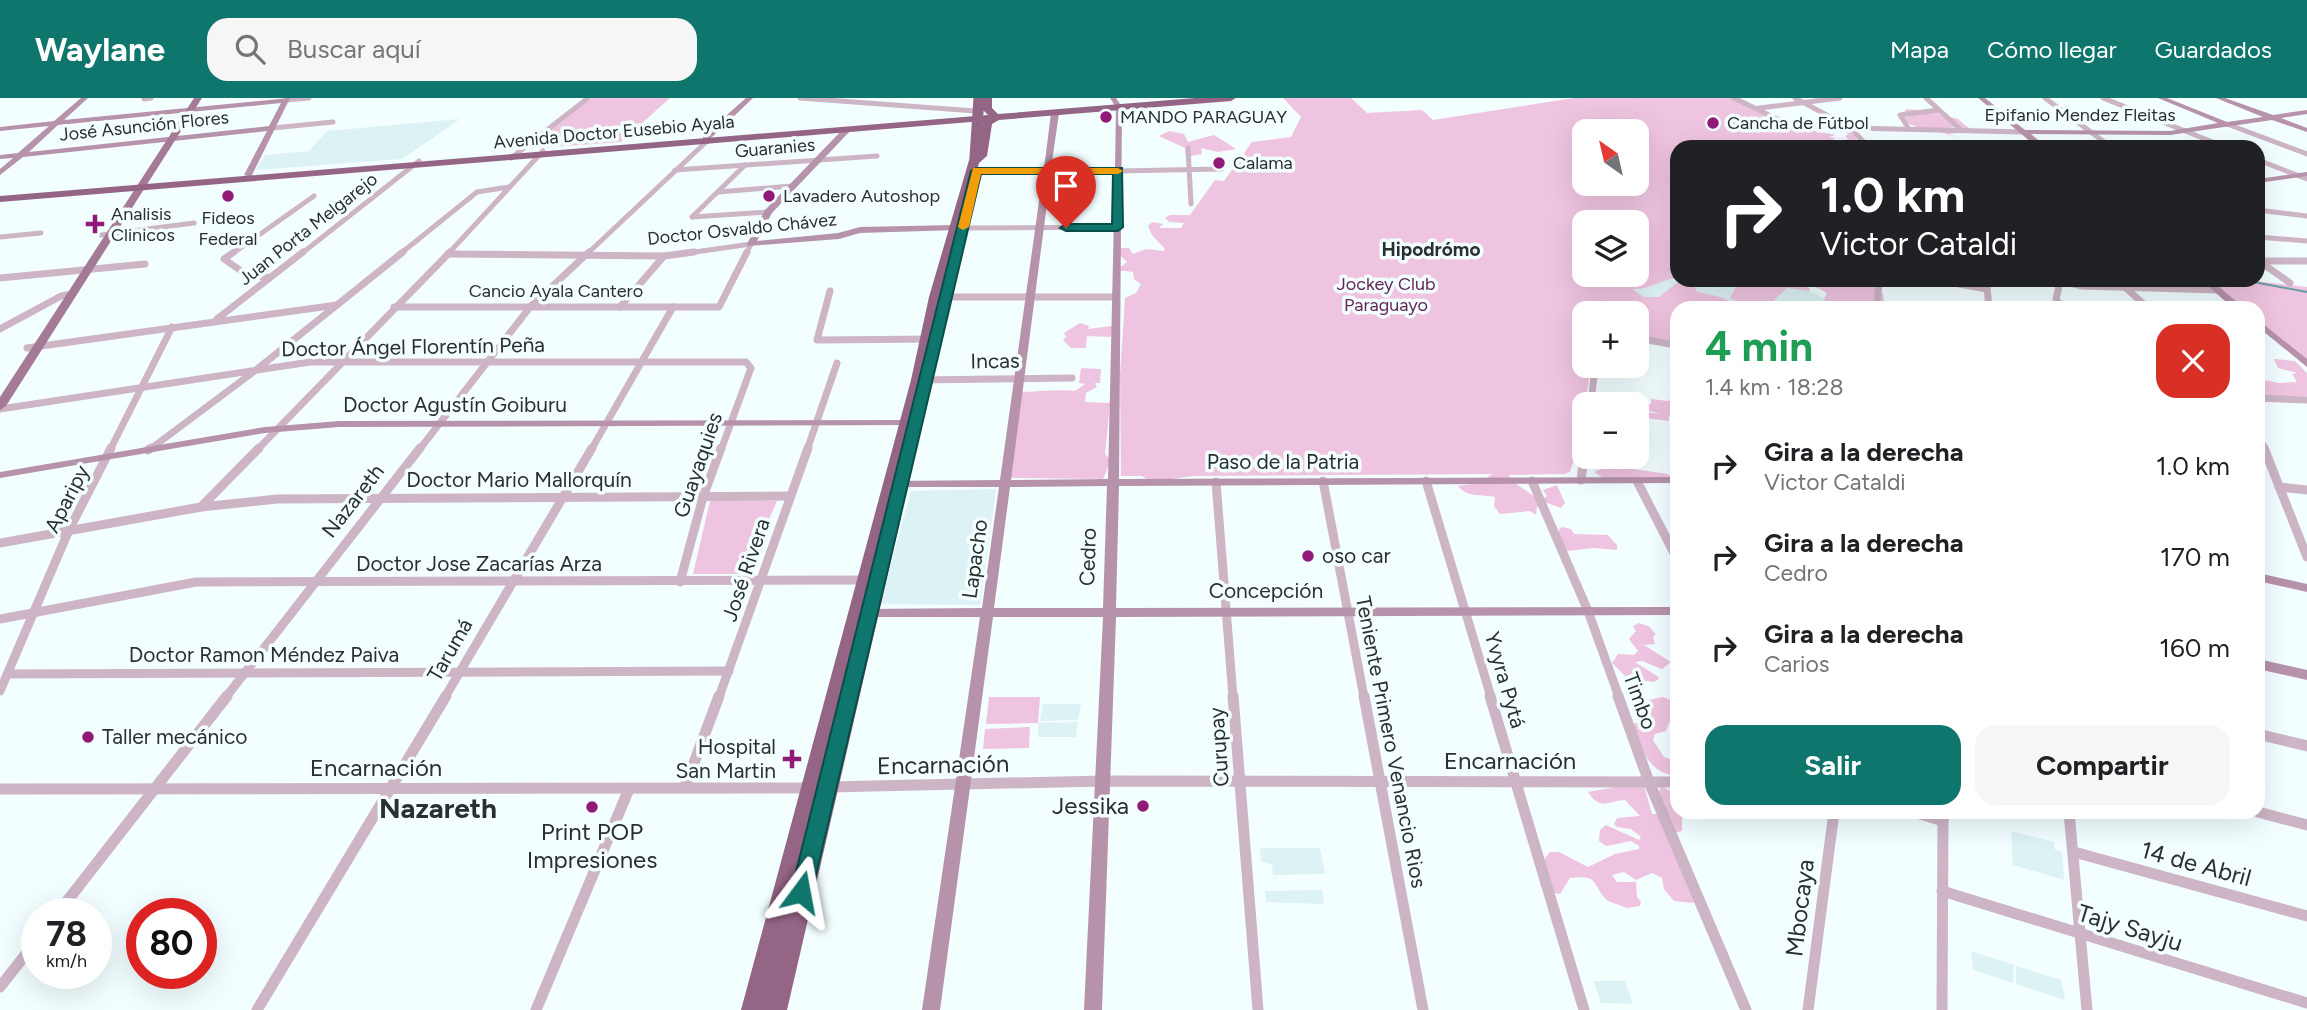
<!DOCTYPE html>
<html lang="es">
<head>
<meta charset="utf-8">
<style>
	:root { --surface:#fff; --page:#f6f6f6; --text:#202124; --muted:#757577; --accent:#0f766e }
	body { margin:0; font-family:Figtree,sans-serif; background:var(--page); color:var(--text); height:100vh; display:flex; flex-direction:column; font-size:26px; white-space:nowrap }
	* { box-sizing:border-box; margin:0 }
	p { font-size:23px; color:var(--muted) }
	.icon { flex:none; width:38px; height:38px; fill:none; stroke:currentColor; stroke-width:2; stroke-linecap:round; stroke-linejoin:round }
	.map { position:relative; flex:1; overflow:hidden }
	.details { position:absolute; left:1670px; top:203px; width:595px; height:518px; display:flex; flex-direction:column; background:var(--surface); border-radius:21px; box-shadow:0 7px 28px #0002 }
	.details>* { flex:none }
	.hud { position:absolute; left:1670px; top:42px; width:595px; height:147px; border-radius:21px; box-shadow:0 7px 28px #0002; background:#202124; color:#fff; overflow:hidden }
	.needle { width:46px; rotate:326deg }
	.tools { position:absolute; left:1572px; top:21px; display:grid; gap:14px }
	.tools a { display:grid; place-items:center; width:77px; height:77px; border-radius:14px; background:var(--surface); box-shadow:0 7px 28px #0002; font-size:35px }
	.speed { position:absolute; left:21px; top:800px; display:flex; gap:14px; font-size:35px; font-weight:700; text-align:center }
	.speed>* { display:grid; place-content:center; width:91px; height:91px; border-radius:50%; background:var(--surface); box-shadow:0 7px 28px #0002; line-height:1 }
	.speed small { font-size:18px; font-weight:400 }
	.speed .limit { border:10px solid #d22; background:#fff; color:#111 }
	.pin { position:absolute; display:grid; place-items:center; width:60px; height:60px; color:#fff; margin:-72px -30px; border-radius:50% 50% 50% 0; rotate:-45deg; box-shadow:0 0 7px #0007 }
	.pin .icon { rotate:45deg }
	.me { position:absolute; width:77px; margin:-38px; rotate:13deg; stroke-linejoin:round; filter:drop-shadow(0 0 5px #0008) }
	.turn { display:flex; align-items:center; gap:24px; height:147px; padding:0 35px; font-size:32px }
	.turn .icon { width:91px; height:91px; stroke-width:2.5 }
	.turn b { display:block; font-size:49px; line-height:60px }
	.round { display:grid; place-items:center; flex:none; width:74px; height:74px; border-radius:21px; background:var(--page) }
	.headline { display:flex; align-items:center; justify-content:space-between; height:119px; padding:0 35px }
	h1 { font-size:42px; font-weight:700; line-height:52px; color:#1e9e55 }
	.primary-button { display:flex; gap:14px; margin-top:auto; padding:14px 35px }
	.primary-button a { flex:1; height:80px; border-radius:21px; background:var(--accent); color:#fff; font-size:28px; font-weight:700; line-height:80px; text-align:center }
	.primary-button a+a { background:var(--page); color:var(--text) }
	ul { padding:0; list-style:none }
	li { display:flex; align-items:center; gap:21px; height:91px; padding:0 35px }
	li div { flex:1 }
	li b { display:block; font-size:26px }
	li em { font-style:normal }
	header { display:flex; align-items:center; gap:42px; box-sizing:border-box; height:98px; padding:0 35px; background:var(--accent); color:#fff }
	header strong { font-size:33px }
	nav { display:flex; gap:38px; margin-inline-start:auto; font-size:24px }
	.search { width:490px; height:63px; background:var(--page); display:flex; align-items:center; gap:18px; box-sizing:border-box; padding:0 24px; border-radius:21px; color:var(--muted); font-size:26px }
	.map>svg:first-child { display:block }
	.built { fill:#ddf2f4 }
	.green { fill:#efc4e0; fill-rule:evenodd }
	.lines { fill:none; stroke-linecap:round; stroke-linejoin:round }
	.stream { stroke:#679ea4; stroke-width:2 }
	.street-far3 { stroke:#cdb5c5; stroke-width:5 }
	.street-far2 { stroke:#cdb5c5; stroke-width:7 }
	.street-far1 { stroke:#cdb5c5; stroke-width:9 }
	.street { stroke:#cdb5c5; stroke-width:11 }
	.secondary { fill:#b693aa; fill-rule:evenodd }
	.primary { fill:#a47a97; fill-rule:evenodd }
	.highway { fill:#956586; fill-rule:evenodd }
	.highway-bridge { stroke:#956586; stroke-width:11 }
	.route { fill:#0f766e; stroke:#0a4d48; stroke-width:2 }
	.slow { fill:#f59e0b }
	.poi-dot { fill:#911a78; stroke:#f2feff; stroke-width:2.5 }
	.labels { text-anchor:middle; stroke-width:7; stroke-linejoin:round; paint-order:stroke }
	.far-street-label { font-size:18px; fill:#2b2f30; stroke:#f2feff }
	.far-poi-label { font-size:18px; fill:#2b2f30; stroke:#f2feff; text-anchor:start }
	.far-park-label { font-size:18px; fill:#642754; stroke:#f2feff }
	.far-neighbourhood-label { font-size:19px; font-weight:bold; fill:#2b2f30; stroke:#f2feff }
	.street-label { font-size:21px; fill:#2b2f30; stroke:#f2feff }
	.poi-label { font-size:21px; fill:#2b2f30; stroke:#f2feff; text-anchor:start }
	.near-street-label { font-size:24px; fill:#2b2f30; stroke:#f2feff }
	.near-poi-label { font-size:24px; fill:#2b2f30; stroke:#f2feff; text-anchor:end }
	.near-neighbourhood-label { font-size:28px; font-weight:bold; fill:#2b2f30; stroke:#f2feff }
</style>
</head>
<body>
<header>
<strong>Waylane</strong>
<div class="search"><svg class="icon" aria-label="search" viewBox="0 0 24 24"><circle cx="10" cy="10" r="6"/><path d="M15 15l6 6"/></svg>Buscar aquí</div>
<nav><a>Mapa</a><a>Cómo llegar</a><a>Guardados</a></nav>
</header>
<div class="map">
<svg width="2307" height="912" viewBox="0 0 2307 912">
	<rect width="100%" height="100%" fill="#f2feff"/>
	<g class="built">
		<path d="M460 21 402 61 256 72 265 57 309 53 327 33Z"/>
		<path d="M1676 137V182H1784L1822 199 1875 206V210H1676V219L1604 190 1605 177H1636Z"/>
		<path d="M996 391 980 507 880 506 911 393Z"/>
		<path d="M1043 606H1081L1078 622 1040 623Z"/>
		<path d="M1078 624 1076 639H1038V625Z"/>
		<path d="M2011 733 2054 744 2055 752 2062 754 2064 782 2013 767Z"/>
		<path d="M1260 750H1320L1325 776 1273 777 1272 766 1261 764Z"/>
		<path d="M1322 792 1324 806 1266 804 1265 793Z"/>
		<path d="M1971 853 2014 867 2013 885 1973 872Z"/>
		<path d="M2016 868 2061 882 2065 902 2016 886Z"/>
		<path d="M1594 883H1625L1633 906 1601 905Z"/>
	</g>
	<g class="green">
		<path d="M592 0H670L621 44 525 51Z"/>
		<path d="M1283 0H1351L1367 15 1422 12 1433 22 1574 0H1734L1794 29 1836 37 1828 39 1848 41 1845 38 1849 36 1840 32H1850L1858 43 1836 40 1833 41 1835 44H1828L1838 49H1676V180C1656 183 1653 191 1632 191L1644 199H1659L1678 184 1695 188 1696 193C1705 197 1718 197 1725 201 1734 205 1738 208 1749 209L1730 200 1736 189 1712 182H1795L1810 191 1809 193 1787 190 1769 207 1752 208 1765 210H1676V245L1636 239V215H1584V268H1591L1580 340 1584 343V359L1575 358 1570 374 1564 376 1509 377 1512 383 1541 403 1547 398 1543 392 1557 387 1565 405 1561 410 1547 405 1537 409 1536 417 1530 413 1500 416 1494 408 1495 399C1483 396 1467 400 1458 388L1479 385 1492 376 1193 378 1150 384 1142 378H1121L1120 277 1125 200 1136 195 1141 186 1134 181 1133 174 1117 172 1127 164 1118 155V150H1129L1133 156 1146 151 1163 153 1165 151 1152 137 1148 128 1152 124 1163 126 1159 130H1181L1184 125 1169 124 1165 120 1170 117H1190L1215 82 1224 83 1252 44 1291 39 1301 19ZM1584 33H1636V86H1584ZM1584 124H1636V177H1612L1619 185 1603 189V177H1584Z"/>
		<path d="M1907 11 1936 14 1950 23 1949 19 1958 21 1970 31H1965L1967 34 1948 36 1956 39 1937 33 1961 32 1951 25 1956 29C1935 32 1917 34 1901 20L1911 18 1904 14Z"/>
		<path d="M1169 33 1184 36 1188 44 1214 37 1236 51 1218 54 1201 50 1202 56 1186 59 1185 50 1159 38Z"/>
		<path d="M1800 182 1826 186 1829 182H1879L1875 186 1883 196 1885 210H1830L1824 201 1827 196 1824 193Z"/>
		<path d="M2208 182H2247L2307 189V269L2258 224V210H2241Z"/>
		<path d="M1080 225 1089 228 1088 231 1111 228 1115 235 1110 239 1087 238 1086 250H1071L1063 242 1066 239 1064 235Z"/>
		<path d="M2274 261 2295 263 2307 275V298L2258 300V274L2264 277V282L2279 285 2297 284 2292 276 2297 275 2278 270Z"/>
		<path d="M1081 270 1101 271 1100 285H1095L1097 289 1086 295 1085 304 1110 305 1105 356 1111 362 1103 381 1012 380 1009 376 1020 294C1038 294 1058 291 1075 293L1085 286 1079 285Z"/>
		<path d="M1676 298V314L1669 318V323L1638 319V325L1644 328 1636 327V313L1660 316 1639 310 1651 306V301L1668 303Z"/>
		<path d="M1618 364 1634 371 1668 376 1671 380 1606 382 1594 374Z"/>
		<path d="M710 403H777L745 476H693Z"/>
		<path d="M1562 429 1571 431 1574 436 1608 437 1617 447V452L1593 450 1567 453 1559 445V431Z"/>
		<path d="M1639 525 1650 529 1656 537 1653 538 1655 546 1644 547 1671 564 1662 571 1642 563 1635 564 1657 578 1659 581 1654 584 1628 581 1612 565 1618 556 1634 557 1638 553 1629 541 1636 533 1633 528Z"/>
		<path d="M989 599H1040L1038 625 986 626Z"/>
		<path d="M1663 599 1676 604V622L1669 625 1666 633 1655 636 1653 642 1664 659 1676 663V678C1647 674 1641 650 1633 626L1650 620 1652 609 1649 602Z"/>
		<path d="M1030 629 1029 650 983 651 985 631Z"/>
		<path d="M1643 684 1652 716H1657L1660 689C1674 691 1676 701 1676 714L1682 718V733L1675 735 1695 802 1693 805 1674 803 1664 791 1662 780 1652 775 1636 782 1624 774 1612 777 1617 784H1636L1637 799 1641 804 1640 808 1627 810 1608 803C1591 787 1601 776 1570 780L1560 796 1546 794 1540 787 1545 760 1550 754H1559L1588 769 1615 756 1639 751V748L1631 743 1606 748 1599 743 1600 732 1606 727 1639 742 1641 739 1631 731 1617 729 1614 726 1617 720 1640 718 1625 702C1610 702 1601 714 1588 694Z"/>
	</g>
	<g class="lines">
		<path class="stream" d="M2243 182 2307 194"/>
		<g class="street-far3">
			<path d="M800 0 975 13"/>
			<path d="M1734 0 1792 28"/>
			<path d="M1795 0 1851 30 1868 49"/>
			<path d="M1926 0 1961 32"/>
			<path d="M2045 0 2111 49"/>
			<path d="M2103 0 2225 49"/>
			<path d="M144 1 151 0"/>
			<path d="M286 2 309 0"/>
			<path d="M1759 10 1840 0"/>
			<path d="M2227 26 2307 56"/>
			<path d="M273 30 333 24"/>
			<path d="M1851 30 2024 34"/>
			<path d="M1909 31 1900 17 1939 12"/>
			<path d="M1188 50 1191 106"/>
			<path d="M511 60 588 0"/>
			<path d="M2258 62 2307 81"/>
			<path d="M675 72 877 58"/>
			<path d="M1118 73 1221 71"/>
			<path d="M718 94 791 88"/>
			<path d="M2258 112 2307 118"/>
			<path d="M692 119 768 114"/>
			<path d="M692 119 745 67"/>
			<path d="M963 130 1118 129"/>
			<path d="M101 137 194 125"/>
			<path d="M0 139 41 135"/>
			<path d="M2258 139 2307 143"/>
			<path d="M232 156 314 98"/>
			<path d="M301 156 419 63"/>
			<path d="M400 156 477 94 509 89"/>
			<path d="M448 156 543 53"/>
			<path d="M587 156 706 44"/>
			<path d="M681 156 751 146"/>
			<path d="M746 156 751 146"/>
		</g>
		<g class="street-far2">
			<path d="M234 154 224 161 247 177 267 179"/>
			<path d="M448 156 664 158 694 154"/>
			<path d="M2259 163H2307"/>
			<path d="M2259 163 2290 185"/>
			<path d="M0 180 145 166"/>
			<path d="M1937 182 1987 191"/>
			<path d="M2055 182 2083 188 2218 192"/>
			<path d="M2117 182 2148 210"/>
			<path d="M2060 184 2056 201 2062 210"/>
			<path d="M830 193 817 242 937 241"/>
			<path d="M936 199H1115"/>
			<path d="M394 209H719L747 154"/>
			<path d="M620 209 664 158"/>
			<path d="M1877 210 1879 182"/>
			<path d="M1989 210 1987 189 1990 182"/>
			<path d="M217 221 303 154"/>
			<path d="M0 231 61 198 72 196"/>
			<path d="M1636 240 1676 247"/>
			<path d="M27 250 337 207"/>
			<path d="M918 282 1072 280"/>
			<path d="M2258 300 2307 302"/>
			<path d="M1591 306 1595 268"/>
			<path d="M0 311 310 264H746L751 270 721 352"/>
			<path d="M2258 335 2265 352"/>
			<path d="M110 352 172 229"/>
			<path d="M149 352 256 272 403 154"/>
			<path d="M257 352 450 154"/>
			<path d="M419 352 530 209 589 154"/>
			<path d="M591 352 673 209"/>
			<path d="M807 352 837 265"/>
		</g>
		<g class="street-far1">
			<path d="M2264 350 2307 459"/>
			<path d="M148 352 151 350"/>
			<path d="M1581 382 1584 359"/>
			<path d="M1323 383 1364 599"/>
			<path d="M1426 383 1491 599"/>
			<path d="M1532 383 1588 513 1619 599"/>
			<path d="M1637 383 1676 459"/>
			<path d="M1216 384 1233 599"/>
			<path d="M2279 389 2307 392"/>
			<path d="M201 409 259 350"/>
			<path d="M0 445 201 409 277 401 790 398"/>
			<path d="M680 484 703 399 721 350"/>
			<path d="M0 521 196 484 869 482"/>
			<path d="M8 576 729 573"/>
			<path d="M0 593 69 432 111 350"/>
			<path d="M226 599 420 350"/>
			<path d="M445 599 592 350"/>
			<path d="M719 599 808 350"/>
		</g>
		<g class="street">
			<path d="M1233 598 1258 912"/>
			<path d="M1364 598 1423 912"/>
			<path d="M1490 598 1584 912"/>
			<path d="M1618 598 1649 684 1746 912"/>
			<path d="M2258 636 2307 648"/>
			<path d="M685 689 719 598"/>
			<path d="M828 689 1104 683 1676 684"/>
			<path d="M0 691 810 690"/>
			<path d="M1914 714 1943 723"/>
			<path d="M2069 714 2087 912"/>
			<path d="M2258 714 2307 727"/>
			<path d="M2074 754 2307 818"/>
			<path d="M1942 793 2307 905"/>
			<path d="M57 816 227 598"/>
			<path d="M0 889 37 842"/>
			<path d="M257 912 446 598"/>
			<path d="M536 912 629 691"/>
			<path d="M1808 912 1834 714"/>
			<path d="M1942 912 1943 714"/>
		</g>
		<g class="secondary">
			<path d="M81 0H88L64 22 290 0 251 79 244 77 267 33 23 59 0 77V71L13 60 0 61V57L18 55 49 28 0 33V29L54 23ZM281 5 269 28 29 54 58 27Z"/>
			<path d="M746 0H753L710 41 709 46H703V38Z"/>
			<path d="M1110 0H1116L1122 9 1119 381 1676 379V385L1119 388 1116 510 1676 509V517L1116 519 1102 912H1084L1103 519H993L940 912H922L980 519H865L859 515 865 511 982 510 999 389H889L883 386 889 383 1000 382 1043 75H976L972 73 976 71H1044L1051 15 1055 13 1059 15 1051 71H1115L1116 9ZM1051 75H1115L1108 381 1011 382ZM1107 388 1103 510H994L1010 389Z"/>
			<path d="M1978 0H1985L2025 32 2170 33 2218 25 2158 0H2167L2227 24 2263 19 2216 0H2225L2273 17 2307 12V16L2281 20 2307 30V34L2272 22 2170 37 2031 36 2046 49H2037Z"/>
			<path d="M845 29 852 31 772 115 757 143 838 135 860 129 954 127 957 128V132L860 135 839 141 748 148 747 146 765 112Z"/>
			<path d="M2307 74V78L2258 85V81Z"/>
			<path d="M2201 182H2211L2244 210H2233Z"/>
			<path d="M2258 222 2307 261V269L2258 229Z"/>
			<path d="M913 322 917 323 918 325 917 327 339 329 265 335 0 380V374L265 329 339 323Z"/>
			<path d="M2258 475 2307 486V494L2258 483Z"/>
			<path d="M2258 561 2307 572V582L2258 571Z"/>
		</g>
		<path class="primary" d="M194 0H202L6 308 0 312V299Z"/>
		<path class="highway" d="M982 0H992V10L998 16 1195 0H1236L1231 3 999 22 992 26 987 58 979 65 943 199 892 414 901 419 787 912H741L911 282 929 199 970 59 977 56 983 23 0 104V98L988 17 982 11Z"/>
		<path class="highway-bridge" d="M975 59 979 0"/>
	</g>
	<path class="route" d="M976 70H1122L1123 129 1118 133H1066L1060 130 1066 126H1112L1113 76H981L812 794 809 800 801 803 794 800 791 794 971 73Z"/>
	<path class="slow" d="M973 70H1118L1123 73 1118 76H981L969 129 963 132 958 129Z"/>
	<g class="poi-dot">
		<circle cx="1106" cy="19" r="7"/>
		<circle cx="1713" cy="25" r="7"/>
		<circle cx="1219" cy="65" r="7"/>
		<circle cx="228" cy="98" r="7"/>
		<circle cx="769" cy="98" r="7"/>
		<path d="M91.5 115.5h7v7h7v7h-7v7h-7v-7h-7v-7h7z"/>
		<circle cx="1308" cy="458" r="7"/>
		<circle cx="88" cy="639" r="7"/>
		<path d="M788.5 650.5h7v7h7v7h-7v7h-7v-7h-7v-7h7z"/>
		<circle cx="1143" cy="708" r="7"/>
		<circle cx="592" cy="709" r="7"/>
	</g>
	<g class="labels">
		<g class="far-street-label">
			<text x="2080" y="23">Epifanio Mendez Fleitas</text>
			<text transform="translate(144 28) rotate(-6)" y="6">José Asunción Flores</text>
			<text transform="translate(614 34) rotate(-5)" y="6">Avenida Doctor Eusebio Ayala</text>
			<text transform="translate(775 50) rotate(-5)" y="6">Guaranies</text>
			<text transform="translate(308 131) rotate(-38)" y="6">Juan Porta Melgarejo</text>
			<text transform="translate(742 131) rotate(-6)" y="6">Doctor Osvaldo Chávez</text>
			<text x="556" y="199">Cancio Ayala Cantero</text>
		</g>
		<g class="far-poi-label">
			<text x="1120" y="25">MANDO PARAGUAY</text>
			<text x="1727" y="31">Cancha de Fútbol</text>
			<text x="1233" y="71">Calama</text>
			<text x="783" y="104">Lavadero Autoshop</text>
			<text x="111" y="122">Analisis<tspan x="111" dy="21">Clinicos</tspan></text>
			<text x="228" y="126" text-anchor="middle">Fideos<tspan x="228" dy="21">Federal</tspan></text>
		</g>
		<g class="far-park-label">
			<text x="1386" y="192">Jockey Club<tspan x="1386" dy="21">Paraguayo</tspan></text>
		</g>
		<g class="far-neighbourhood-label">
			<text x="1431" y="158">Hipodrómo</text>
		</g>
		<g class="street-label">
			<text transform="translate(413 249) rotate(-1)" y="7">Doctor Ángel Florentín Peña</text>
			<text transform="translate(995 263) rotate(-1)" y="7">Incas</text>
			<text x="455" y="314">Doctor Agustín Goiburu</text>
			<text x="1283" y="371">Paso de la Patria</text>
			<text transform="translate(698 367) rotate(-71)" y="7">Guayaquies</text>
			<text x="519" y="389">Doctor Mario Mallorquín</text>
			<text transform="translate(67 401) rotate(-63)" y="7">Aparipy</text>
			<text transform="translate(353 403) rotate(-52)" y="7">Nazareth</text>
			<text transform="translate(1088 459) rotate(-88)" y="7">Cedro</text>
			<text transform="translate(975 461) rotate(-82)" y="7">Lapacho</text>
			<text x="479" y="473">Doctor Jose Zacarías Arza</text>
			<text transform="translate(746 472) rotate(-71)" y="7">José Rivera</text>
			<text x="1266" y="500">Concepción</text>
			<text transform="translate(450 552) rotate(-60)" y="7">Tarumá</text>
			<text x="264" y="564">Doctor Ramon Méndez Paiva</text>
			<text transform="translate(1505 582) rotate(74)" y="7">Yvyra Pytá</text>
			<text transform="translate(1640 603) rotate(70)" y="7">Timbo</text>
			<text transform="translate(1391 644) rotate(79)" y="7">Teniente Primero Venancio Rios</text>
			<text transform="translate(1219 649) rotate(-94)" y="7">Curupay</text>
		</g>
		<g class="poi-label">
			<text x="1322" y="465">oso car</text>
			<text x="102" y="646">Taller mecánico</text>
			<text x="776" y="656" text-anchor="end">Hospital<tspan x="776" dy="24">San Martin</tspan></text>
		</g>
		<g class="near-street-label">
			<text x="1510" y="671">Encarnación</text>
			<text transform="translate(943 667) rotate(-1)" y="8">Encarnación</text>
			<text x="376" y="678">Encarnación</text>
			<text transform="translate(2196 766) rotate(15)" y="8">14 de Abril</text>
			<text transform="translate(1800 810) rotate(-83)" y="8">Mbocaya</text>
			<text transform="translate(2130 830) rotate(17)" y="8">Tajy Sayju</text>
		</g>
		<g class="near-poi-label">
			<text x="1129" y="716">Jessika</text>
			<text x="592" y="742" text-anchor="middle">Print POP<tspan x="592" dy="28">Impresiones</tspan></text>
		</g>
		<g class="near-neighbourhood-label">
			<text x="438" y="720">Nazareth</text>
		</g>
	</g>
</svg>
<div class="tools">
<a><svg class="needle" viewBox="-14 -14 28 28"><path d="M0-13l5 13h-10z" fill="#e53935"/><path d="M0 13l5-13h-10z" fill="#757577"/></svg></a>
<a><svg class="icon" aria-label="layers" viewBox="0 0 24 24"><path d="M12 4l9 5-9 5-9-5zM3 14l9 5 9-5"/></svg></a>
<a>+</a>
<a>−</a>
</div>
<div class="speed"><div>78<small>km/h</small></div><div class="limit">80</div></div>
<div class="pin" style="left:1066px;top:130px;background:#d93025"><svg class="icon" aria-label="arrive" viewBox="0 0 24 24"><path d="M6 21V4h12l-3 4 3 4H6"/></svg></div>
<svg class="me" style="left:801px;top:794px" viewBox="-20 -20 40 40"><path d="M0-17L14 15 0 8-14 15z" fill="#0f766e" stroke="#fff" stroke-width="4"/></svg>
<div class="hud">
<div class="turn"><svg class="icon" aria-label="right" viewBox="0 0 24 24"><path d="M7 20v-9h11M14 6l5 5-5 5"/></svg><div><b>1.0 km</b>Victor Cataldi</div></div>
</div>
<section class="details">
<div class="headline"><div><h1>4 min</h1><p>1.4 km · 18:28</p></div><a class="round" style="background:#d93025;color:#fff"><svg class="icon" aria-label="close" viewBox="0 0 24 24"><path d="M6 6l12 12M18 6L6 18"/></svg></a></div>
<ul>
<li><svg class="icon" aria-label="right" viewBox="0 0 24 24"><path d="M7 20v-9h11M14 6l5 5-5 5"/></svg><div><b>Gira a la derecha</b><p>Victor Cataldi</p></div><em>1.0 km</em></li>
<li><svg class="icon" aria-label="right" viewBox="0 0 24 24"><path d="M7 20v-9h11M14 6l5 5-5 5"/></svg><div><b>Gira a la derecha</b><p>Cedro</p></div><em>170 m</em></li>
<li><svg class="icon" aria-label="right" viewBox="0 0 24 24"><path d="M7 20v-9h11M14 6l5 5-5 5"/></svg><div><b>Gira a la derecha</b><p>Carios</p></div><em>160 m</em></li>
</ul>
<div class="primary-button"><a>Salir</a><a>Compartir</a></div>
</section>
</div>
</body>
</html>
